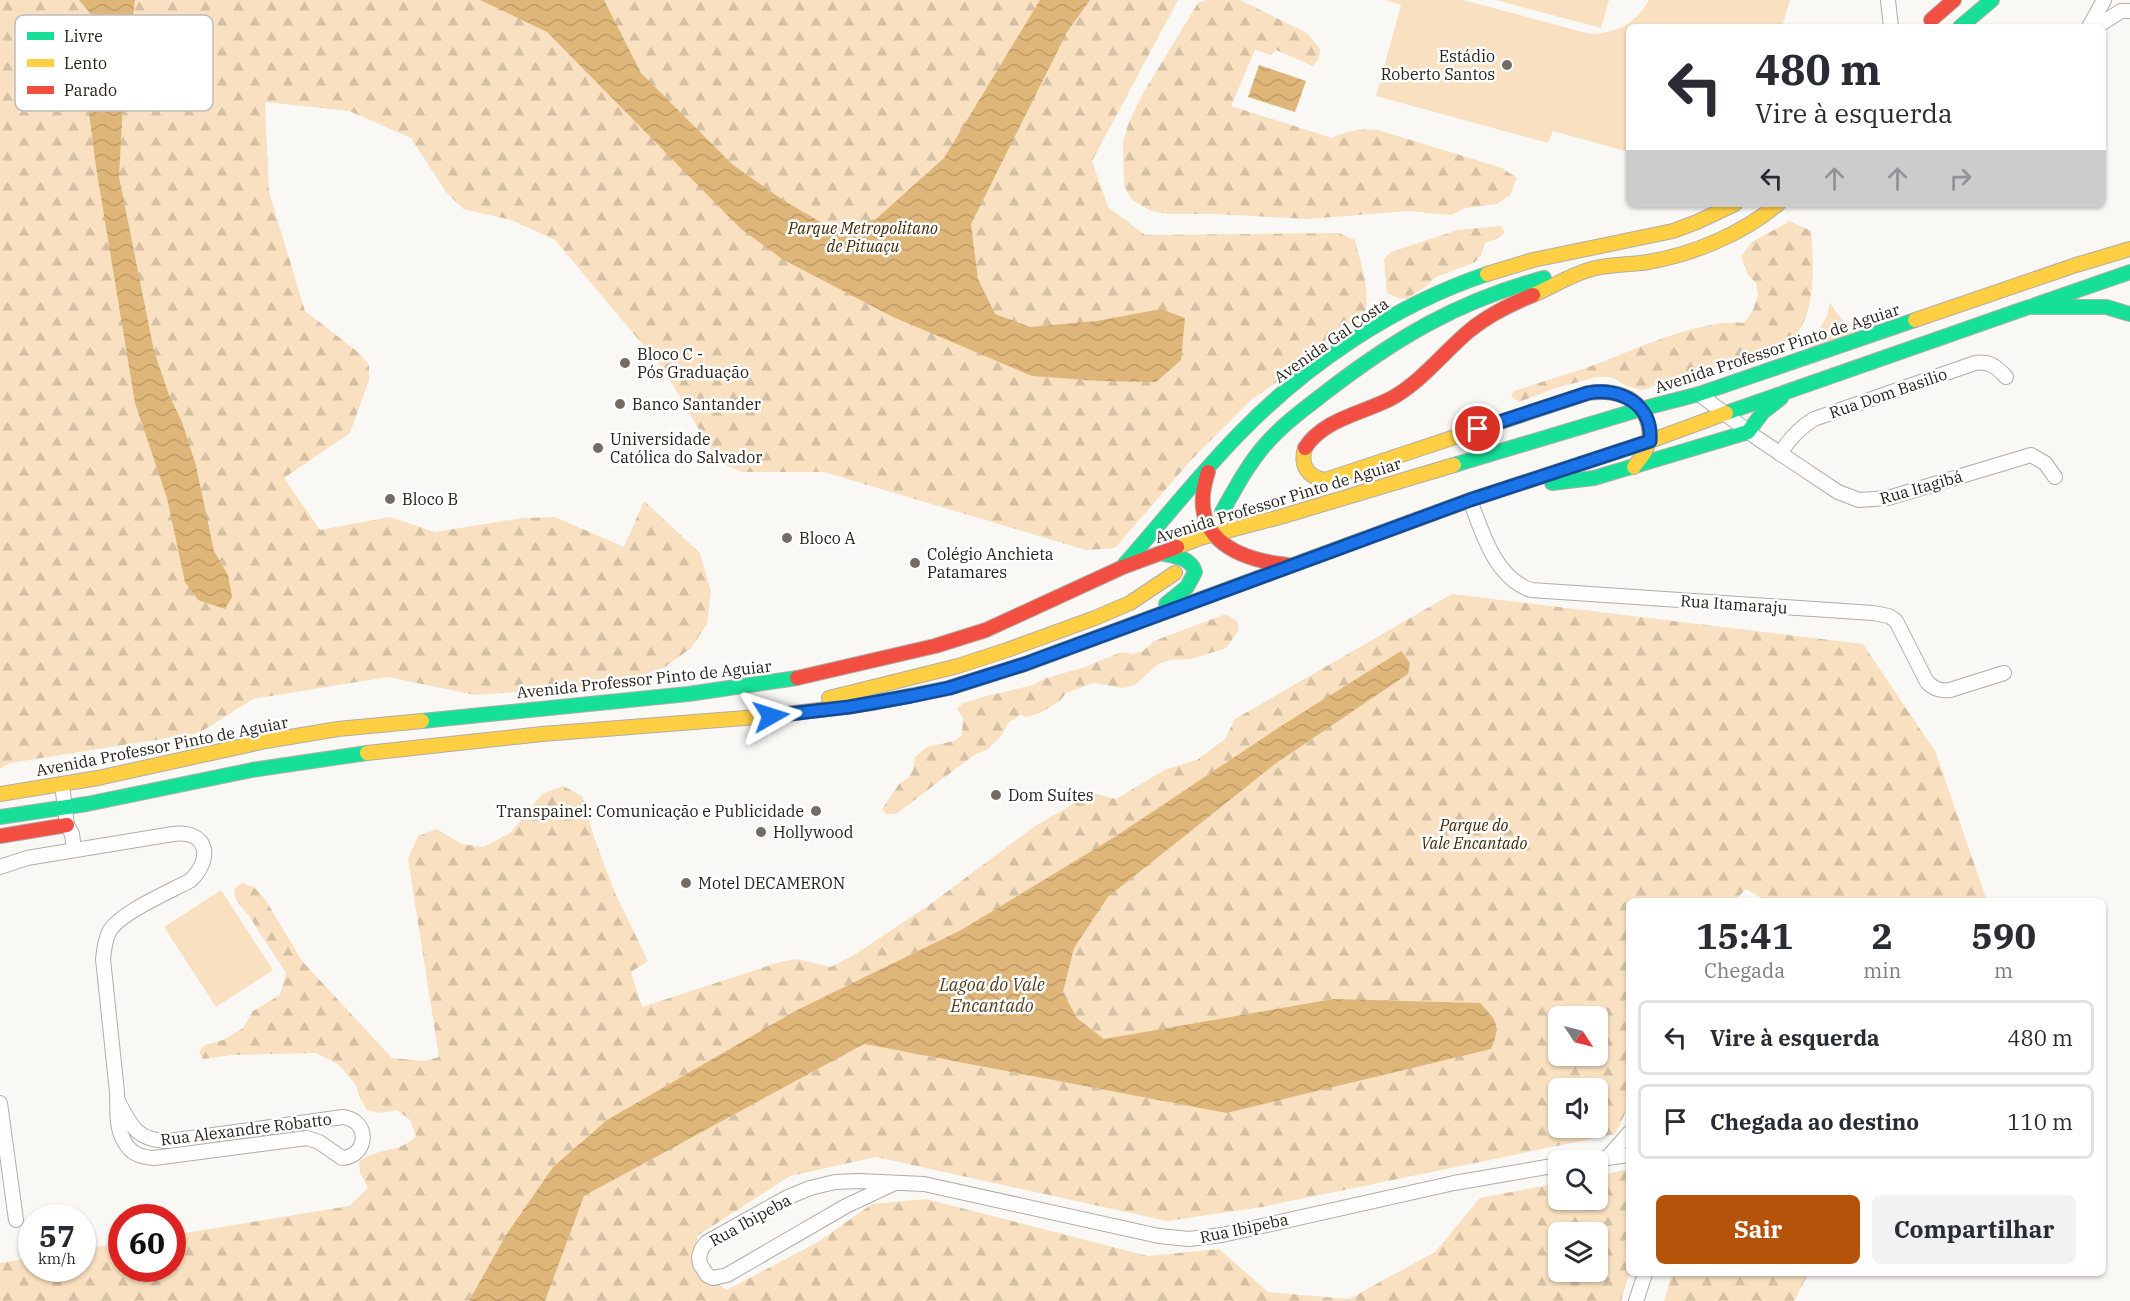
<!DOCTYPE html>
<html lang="pt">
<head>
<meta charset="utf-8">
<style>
	:root { --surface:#fff; --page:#f2f2f3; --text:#2b2b33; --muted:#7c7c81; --line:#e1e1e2; --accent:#b45309 }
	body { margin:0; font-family:"IBM Plex Serif",serif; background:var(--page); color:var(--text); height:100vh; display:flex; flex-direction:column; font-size:22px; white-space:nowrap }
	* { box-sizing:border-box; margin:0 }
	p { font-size:20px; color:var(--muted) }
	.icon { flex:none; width:33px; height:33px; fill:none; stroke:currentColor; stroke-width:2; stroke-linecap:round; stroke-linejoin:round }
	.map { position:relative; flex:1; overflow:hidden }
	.drawer { position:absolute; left:1626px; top:898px; width:480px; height:378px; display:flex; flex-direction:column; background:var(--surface); border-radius:9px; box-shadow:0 2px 4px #0004 }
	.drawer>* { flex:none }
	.guide { position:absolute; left:1626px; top:24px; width:480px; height:183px; border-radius:9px; box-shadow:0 2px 4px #0004; background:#fff; color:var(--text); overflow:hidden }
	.needle { width:39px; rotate:125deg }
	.controls { position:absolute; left:1548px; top:1006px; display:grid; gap:12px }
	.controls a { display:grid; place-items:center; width:60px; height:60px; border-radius:9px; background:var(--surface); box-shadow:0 2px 4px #0004; font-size:30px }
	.speed { position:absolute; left:18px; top:1204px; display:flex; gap:12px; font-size:30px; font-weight:700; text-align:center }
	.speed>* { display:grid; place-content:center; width:78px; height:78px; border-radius:50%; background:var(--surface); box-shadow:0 2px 4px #0004; line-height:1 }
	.speed small { font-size:15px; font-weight:400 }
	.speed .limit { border:9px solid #d22; background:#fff; color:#111 }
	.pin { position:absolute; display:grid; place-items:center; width:51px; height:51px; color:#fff; margin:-26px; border:3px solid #fff; border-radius:50%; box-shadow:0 2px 6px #0007 }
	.me { position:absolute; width:66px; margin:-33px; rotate:84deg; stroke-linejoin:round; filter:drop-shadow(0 0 4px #0008) }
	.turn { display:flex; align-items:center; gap:21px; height:126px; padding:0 30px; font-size:27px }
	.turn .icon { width:78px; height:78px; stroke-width:2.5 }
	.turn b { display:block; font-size:42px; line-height:51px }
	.lanes { display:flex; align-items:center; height:57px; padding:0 30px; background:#0003; justify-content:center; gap:30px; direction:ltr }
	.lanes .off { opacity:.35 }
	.eta { display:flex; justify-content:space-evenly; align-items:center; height:102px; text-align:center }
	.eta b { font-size:36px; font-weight:700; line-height:42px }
	.button { display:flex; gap:12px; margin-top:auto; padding:12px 30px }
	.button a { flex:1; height:69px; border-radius:9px; background:var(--accent); color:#fff; font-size:24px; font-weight:700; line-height:69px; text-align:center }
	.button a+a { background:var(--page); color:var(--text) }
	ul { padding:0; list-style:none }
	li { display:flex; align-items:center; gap:18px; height:75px; margin:0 12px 9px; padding:0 18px; border:3px solid var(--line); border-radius:9px }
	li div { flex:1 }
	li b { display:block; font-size:22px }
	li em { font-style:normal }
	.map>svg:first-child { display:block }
	.grass { fill:#f8e0c0 }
	.forest { fill:url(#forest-firs); fill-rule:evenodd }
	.water { fill:url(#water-waves) }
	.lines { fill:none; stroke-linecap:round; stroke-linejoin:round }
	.street-casing { stroke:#b1ada7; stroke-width:16 }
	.fast-casing { stroke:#b1ada7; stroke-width:16 }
	.slow-casing { stroke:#b1ada7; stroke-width:16 }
	.jam-casing { stroke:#b1ada7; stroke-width:16 }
	.street { stroke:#fefefe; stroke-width:14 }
	.fast { stroke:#16e098; stroke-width:14 }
	.slow { stroke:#ffcf43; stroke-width:14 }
	.jam { stroke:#f24e42; stroke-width:14 }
	.route-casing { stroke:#114b97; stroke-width:15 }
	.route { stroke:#1a73e8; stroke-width:10 }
	.poi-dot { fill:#726c65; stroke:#fff; stroke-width:2 }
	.labels { text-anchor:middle; stroke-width:5; stroke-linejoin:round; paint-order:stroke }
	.poi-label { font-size:16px; fill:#282117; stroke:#fff; text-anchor:start }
	.park-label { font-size:16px; font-style:italic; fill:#412a04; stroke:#fff }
	.street-label { font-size:16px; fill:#282117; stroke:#fff }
	.water-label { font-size:18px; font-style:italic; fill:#563e1b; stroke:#fff }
	.key { fill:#fff; stroke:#bebcb9; stroke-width:1.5 }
	.key-label { font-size:16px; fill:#282117 }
</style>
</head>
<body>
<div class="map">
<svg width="2130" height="1301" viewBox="0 0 2130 1301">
	<defs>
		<pattern id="forest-firs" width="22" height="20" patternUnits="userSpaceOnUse" patternTransform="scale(1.5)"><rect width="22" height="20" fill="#f8e0c0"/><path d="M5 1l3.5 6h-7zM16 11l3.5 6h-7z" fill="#d5c0a4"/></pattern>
		<pattern id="water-waves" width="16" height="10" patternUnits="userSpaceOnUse" patternTransform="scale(1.5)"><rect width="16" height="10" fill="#dfb679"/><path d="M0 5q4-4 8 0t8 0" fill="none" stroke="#bf9c68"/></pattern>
	</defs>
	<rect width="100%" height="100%" fill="#faf8f5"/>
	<g class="grass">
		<path d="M1385 0H1463L1590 34C1616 33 1636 24 1649 0H1790L1782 27H1629V152L1553 131 1548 143 1376 96 1401 5Z"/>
		<path d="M1496 0H1609L1601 28Z"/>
		<path d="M1830 302C1835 311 1841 321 1850 325 1856 327 1859 325 1864 330L1808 349 1827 316Z"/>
		<path d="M221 890 273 970 216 1007 164 927Z"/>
	</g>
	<g class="forest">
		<path d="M0 0H1178L1092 161 1108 207 1145 235 1339 233 1355 240C1362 269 1372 293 1363 322L1251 400 1192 459 1115 548 1086 550 824 472H743L718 462 664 370 555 240 511 220 463 209 446 192 411 138 349 111 265 102 269 192 305 311 359 353 369 365V380L350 433 284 478 320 530 390 517 435 532 523 518 555 517 624 547 644 501 700 553 711 591 707 624 691 648 665 667 635 678 573 688 475 695 388 677 253 699 199 733 10 763 0 769Z"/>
		<path d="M1206 0H1240L1307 33 1320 49 1319 59 1313 66 1276 50 1271 55 1255 50 1231 106 1332 138C1347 130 1361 129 1378 130L1502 168 1517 178 1510 195 1497 204 1465 208 1451 215 1408 211 1308 219 1215 214H1168L1151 211 1132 200 1124 186 1123 141 1129 122 1143 93 1198 3Z"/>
		<path d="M1790 221 1811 231C1814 260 1816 310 1797 333 1793 338 1787 342 1783 346L1642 390 1627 386 1611 377H1597L1556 388 1519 402 1511 396 1514 391C1543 381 1573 373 1602 362 1642 347 1701 319 1744 323L1753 310 1758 295 1756 283 1748 275 1741 256 1752 242Z"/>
		<path d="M1501 226 1505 232 1499 238 1485 243 1481 255 1475 262 1436 277 1424 288 1406 299 1398 298 1387 293 1384 259 1391 252 1458 230Z"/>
		<path d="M1452 594 1863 644 1936 753 1987 901H1766L1746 889 1734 901 1629 902V1105L1615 1134 1262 1207 1167 1221 876 1157 790 1176 697 1236 693 1268 727 1290 818 1242 872 1204 926 1199 1148 1256 1219 1249 1268 1292 1349 1299 1435 1252 1480 1198 1558 1183V1200H1598V1176L1629 1169V1274L1621 1301H545L584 1196 864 1044 1226 1113 1333 999 1104 1039 1077 1018 1063 992 1074 948 1108 897 1275 764 1408 674 1281 726 1116 836 961 930 797 1010 607 1120 553 1167 506 1235 469 1301H0V1263L31 1258 32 1269H82L83 1249 121 1243 122 1269H172L173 1235 349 1206 368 1188 360 1173 359 1162C378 1146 398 1155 416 1136L410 1120 397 1110 381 1113 367 1110 359 1096 356 1085 338 1064 316 1053 232 1055 203 1059 199 1051 205 1045 223 1040 243 1028 253 1011 280 995 286 973 249 916 236 900 234 889 242 883 254 887 265 899 302 961 392 1058 425 1061 439 1057 408 859 418 836 437 829 461 844 483 847 510 833 542 794 563 786 582 796 595 840 615 893 648 961 631 972 642 1007 780 962 797 959 831 967 854 955 929 905 1035 826 1093 793 1116 799 1166 769 1197 760 1225 739 1235 719ZM1558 1017H1598V1056H1558ZM1558 1089H1598V1128H1558ZM1558 1233H1598V1272H1558Z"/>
		<path d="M1226 614 1237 621 1239 630 1226 648 1191 659 1171 660 1158 664 1135 685 1123 688 1093 683 1066 693 1060 701 1040 713 1027 717 1020 715 1008 723 1001 736 988 749 974 755 896 814H886L882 809 899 784 908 778 913 770 915 757 927 747 954 741 962 735 963 718 957 709 963 703 987 696 1033 685 1046 678 1082 668 1122 652 1133 654 1143 651 1154 641Z"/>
		<path d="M1672 1274H1808L1794 1301H1664Z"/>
	</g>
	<g class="water">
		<path d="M79 0H135L123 103 119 177 154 351 169 395 182 422 196 466 214 551 228 575 232 597 225 609 198 600 185 582 167 498 135 403 96 167 86 89 94 18Z"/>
		<path d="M480 0H604L641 73 733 165 783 200 834 230 876 219 944 158 1040 0H1090L1067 32 971 224 978 279 995 314 1030 327 1097 321 1161 309 1185 318 1181 360 1156 382 1100 381 1032 376 893 317 782 259 740 228 547 32Z"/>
		<path d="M1259 65 1306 81 1295 112 1248 97Z"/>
		<path d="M1401 651 1410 663 1408 674 1275 764 1108 897 1074 948 1063 992 1077 1018 1104 1039 1333 999 1480 1003C1497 1021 1501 1025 1491 1049L1226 1113 864 1044 584 1196 545 1301H469L506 1235 553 1167 607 1120 797 1010 961 930 1116 836 1281 726Z"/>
	</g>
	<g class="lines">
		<g class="street-casing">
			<g id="street">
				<path d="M1888 0 1891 27"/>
				<path d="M2089 27 2104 0"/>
				<path d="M2096 27 2121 11H2130"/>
				<path d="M1699 394 1757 438 1838 492 1859 500 1888 498 2031 455 2045 463 2055 477"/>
				<path d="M1780 454C1789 439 1799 428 1814 419L1975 363C1989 361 1996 366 2006 377"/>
				<path d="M1470 500C1482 532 1495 578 1531 590L1873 613 1889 616 1896 621 1927 682C1934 689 1940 691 1950 690L2004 673"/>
				<path d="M62 784 67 825 72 834 74 849"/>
				<path d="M0 867 27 858 173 834C208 830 213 858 191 880 171 891 119 913 109 932 105 940 104 950 103 959 108 1003 112 1048 117 1092 118 1109 115 1125 124 1141 131 1154 140 1157 154 1158L307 1138 319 1142 342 1158C369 1156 370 1120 343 1117L169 1141C138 1141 131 1127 118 1101"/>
				<path d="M0 1103 16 1220"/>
				<path d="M1608 1157 1629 1133"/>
				<path d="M1585 1161 1629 1155"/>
				<path d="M895 1183 846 1206 727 1275 713 1278 707 1275 700 1264 699 1257 702 1248 707 1242 786 1198 810 1188 835 1182 859 1181 924 1184 1159 1236 1189 1239 1222 1235 1454 1183 1558 1165"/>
				<path d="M1636 1301 1645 1274"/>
			</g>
		</g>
		<g class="fast-casing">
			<g id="fast">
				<path d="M1960 27 1992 0"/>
				<path d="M2035 305 2130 272"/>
				<path d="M1726 413 2029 307H2106L2130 314"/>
				<path d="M1454 465 1641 409 1699 394 1915 320"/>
				<path d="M1552 483 1594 478 1748 432 1763 412 1781 398"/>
				<path d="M1222 512C1235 489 1247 466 1264 446 1282 425 1304 409 1326 392 1396 338 1458 301 1544 278"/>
				<path d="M1160 553C1173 556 1191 557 1195 572L1187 587 1166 604"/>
				<path d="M1124 565C1162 522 1198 476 1239 434 1307 364 1394 305 1487 274"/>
				<path d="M873 703 949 688 1025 664 1350 544"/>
				<path d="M422 721 688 694 797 678"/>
				<path d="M0 817 87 804 252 770 367 753"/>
			</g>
		</g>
		<g class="slow-casing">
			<g id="slow">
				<path d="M1487 274 1533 260 1673 231 1697 222 1735 204"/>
				<path d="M1533 295C1552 287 1572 274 1592 269 1610 264 1630 265 1648 262 1694 254 1742 234 1778 204"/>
				<path d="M1915 320 2076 265 2130 249"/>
				<path d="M1305 448C1300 465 1307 477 1325 480L1588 393C1599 392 1610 391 1621 395 1645 403 1656 429 1645 452 1642 457 1637 462 1634 467"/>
				<path d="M1350 544 1470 500 1650 441 1726 413"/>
				<path d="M1177 547 1200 538 1280 517 1454 465"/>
				<path d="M829 698 958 666 1007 650 1095 618 1130 603 1175 573"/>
				<path d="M367 753 542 734 771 716 873 703"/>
				<path d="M0 794 98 778 266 741 338 729 422 721"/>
			</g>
		</g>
		<g class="jam-casing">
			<g id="jam">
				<path d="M1931 20 1954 0"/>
				<path d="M1305 448C1323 419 1364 413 1392 398 1422 381 1443 353 1469 331 1487 316 1511 304 1533 295"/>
				<path d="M1208 472C1187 535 1232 559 1288 565"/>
				<path d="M797 678 935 646 986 630 1123 567 1177 547"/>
				<path d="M0 836 67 825"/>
			</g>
		</g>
		<use href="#street" class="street"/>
		<use href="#fast" class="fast"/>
		<use href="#slow" class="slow"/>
		<use href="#jam" class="jam"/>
	</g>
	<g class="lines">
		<g class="route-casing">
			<path id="route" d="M771 716 849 707 911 696 949 688 1025 664 1470 500 1650 441C1653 404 1620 387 1588 393L1478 429"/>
		</g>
		<use href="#route" class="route"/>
	</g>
	<g class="poi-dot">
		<circle cx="1507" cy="65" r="6"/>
		<circle cx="625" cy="363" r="6"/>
		<circle cx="620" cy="404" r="6"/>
		<circle cx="598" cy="448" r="6"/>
		<circle cx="390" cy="499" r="6"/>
		<circle cx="787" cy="538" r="6"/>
		<circle cx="915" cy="563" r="6"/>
		<circle cx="996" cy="795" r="6"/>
		<circle cx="816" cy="811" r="6"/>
		<circle cx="761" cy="832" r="6"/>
		<circle cx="686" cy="883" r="6"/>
	</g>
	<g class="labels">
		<g class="poi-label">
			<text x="1495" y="62" text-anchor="end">Estádio<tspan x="1495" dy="18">Roberto Santos</tspan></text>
			<text x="637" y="360">Bloco C -<tspan x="637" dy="18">Pós Graduação</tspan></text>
			<text x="632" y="410">Banco Santander</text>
			<text x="610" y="445">Universidade<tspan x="610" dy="18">Católica do Salvador</tspan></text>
			<text x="402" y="505">Bloco B</text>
			<text x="799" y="544">Bloco A</text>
			<text x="927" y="560">Colégio Anchieta<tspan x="927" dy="18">Patamares</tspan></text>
			<text x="1008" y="801">Dom Suítes</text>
			<text x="804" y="817" text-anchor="end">Transpainel: Comunicação e Publicidade</text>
			<text x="773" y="838">Hollywood</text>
			<text x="698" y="889">Motel DECAMERON</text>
		</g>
		<g class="park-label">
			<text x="863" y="234">Parque Metropolitano<tspan x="863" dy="18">de Pituaçu</tspan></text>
			<text x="1474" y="831">Parque do<tspan x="1474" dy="18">Vale Encantado</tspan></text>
		</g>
		<g class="street-label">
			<text transform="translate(1331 340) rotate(-35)" y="6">Avenida Gal Costa</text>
			<text transform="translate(1777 348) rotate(-18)" y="6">Avenida Professor Pinto de Aguiar</text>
			<text transform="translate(1888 393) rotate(-19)" y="6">Rua Dom Basilio</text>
			<text transform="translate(1921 487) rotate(-16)" y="6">Rua Itagibá</text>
			<text transform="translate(1278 500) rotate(-17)" y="6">Avenida Professor Pinto de Aguiar</text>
			<text transform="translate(1734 604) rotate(4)" y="6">Rua Itamaraju</text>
			<text transform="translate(644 679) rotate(-6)" y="6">Avenida Professor Pinto de Aguiar</text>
			<text transform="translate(162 746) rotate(-11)" y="6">Avenida Professor Pinto de Aguiar</text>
			<text transform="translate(246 1129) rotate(-7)" y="6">Rua Alexandre Robatto</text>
			<text transform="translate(750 1220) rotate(-29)" y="6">Rua Ibipeba</text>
			<text transform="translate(1244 1228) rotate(-12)" y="6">Rua Ibipeba</text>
		</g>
		<g class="water-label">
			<text x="992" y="991">Lagoa do Vale<tspan x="992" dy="21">Encantado</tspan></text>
		</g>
	</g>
	<rect x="15" y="15" width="198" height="96" rx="9" class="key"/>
	<rect x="27" y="32" width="27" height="8" fill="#16e098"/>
	<rect x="27" y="59" width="27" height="8" fill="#ffcf43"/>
	<rect x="27" y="86" width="27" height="8" fill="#f24e42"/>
	<g class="key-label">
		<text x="64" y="42">Livre</text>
		<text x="64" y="69">Lento</text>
		<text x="64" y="96">Parado</text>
	</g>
</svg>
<div class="controls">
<a><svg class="needle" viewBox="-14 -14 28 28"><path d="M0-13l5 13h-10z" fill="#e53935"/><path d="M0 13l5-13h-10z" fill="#7c7c81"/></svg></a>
<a><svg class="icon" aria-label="sound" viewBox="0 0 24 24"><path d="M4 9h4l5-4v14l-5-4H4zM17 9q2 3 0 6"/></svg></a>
<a><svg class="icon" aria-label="search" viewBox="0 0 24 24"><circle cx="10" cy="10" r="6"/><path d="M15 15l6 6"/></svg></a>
<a><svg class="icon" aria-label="layers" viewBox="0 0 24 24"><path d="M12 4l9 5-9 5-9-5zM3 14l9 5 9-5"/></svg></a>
</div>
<div class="speed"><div>57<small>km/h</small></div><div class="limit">60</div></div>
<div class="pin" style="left:1478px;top:429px;background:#d93025"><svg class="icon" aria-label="arrive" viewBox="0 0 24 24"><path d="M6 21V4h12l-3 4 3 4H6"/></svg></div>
<svg class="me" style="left:771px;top:716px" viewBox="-20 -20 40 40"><path d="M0-17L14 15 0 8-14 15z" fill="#1a73e8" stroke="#fff" stroke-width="4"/></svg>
<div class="guide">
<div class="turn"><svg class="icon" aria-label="left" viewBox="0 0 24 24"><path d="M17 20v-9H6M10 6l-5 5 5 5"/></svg><div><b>480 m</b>Vire à esquerda</div></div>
<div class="lanes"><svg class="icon" aria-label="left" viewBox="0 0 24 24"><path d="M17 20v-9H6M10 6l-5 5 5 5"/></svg><svg class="icon off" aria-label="ahead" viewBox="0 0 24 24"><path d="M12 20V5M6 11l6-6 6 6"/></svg><svg class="icon off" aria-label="ahead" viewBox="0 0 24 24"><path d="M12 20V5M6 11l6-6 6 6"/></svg><svg class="icon off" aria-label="right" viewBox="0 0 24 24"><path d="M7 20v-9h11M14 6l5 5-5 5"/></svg></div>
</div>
<section class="drawer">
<div class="eta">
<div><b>15:41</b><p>Chegada</p></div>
<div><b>2</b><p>min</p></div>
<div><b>590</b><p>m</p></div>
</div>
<ul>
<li><svg class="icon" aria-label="left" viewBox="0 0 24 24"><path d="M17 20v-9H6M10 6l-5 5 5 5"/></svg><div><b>Vire à esquerda</b></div><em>480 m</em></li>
<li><svg class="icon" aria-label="arrive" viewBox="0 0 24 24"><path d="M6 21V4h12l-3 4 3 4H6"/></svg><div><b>Chegada ao destino</b></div><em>110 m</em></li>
</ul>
<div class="button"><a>Sair</a><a>Compartilhar</a></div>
</section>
</div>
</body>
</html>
